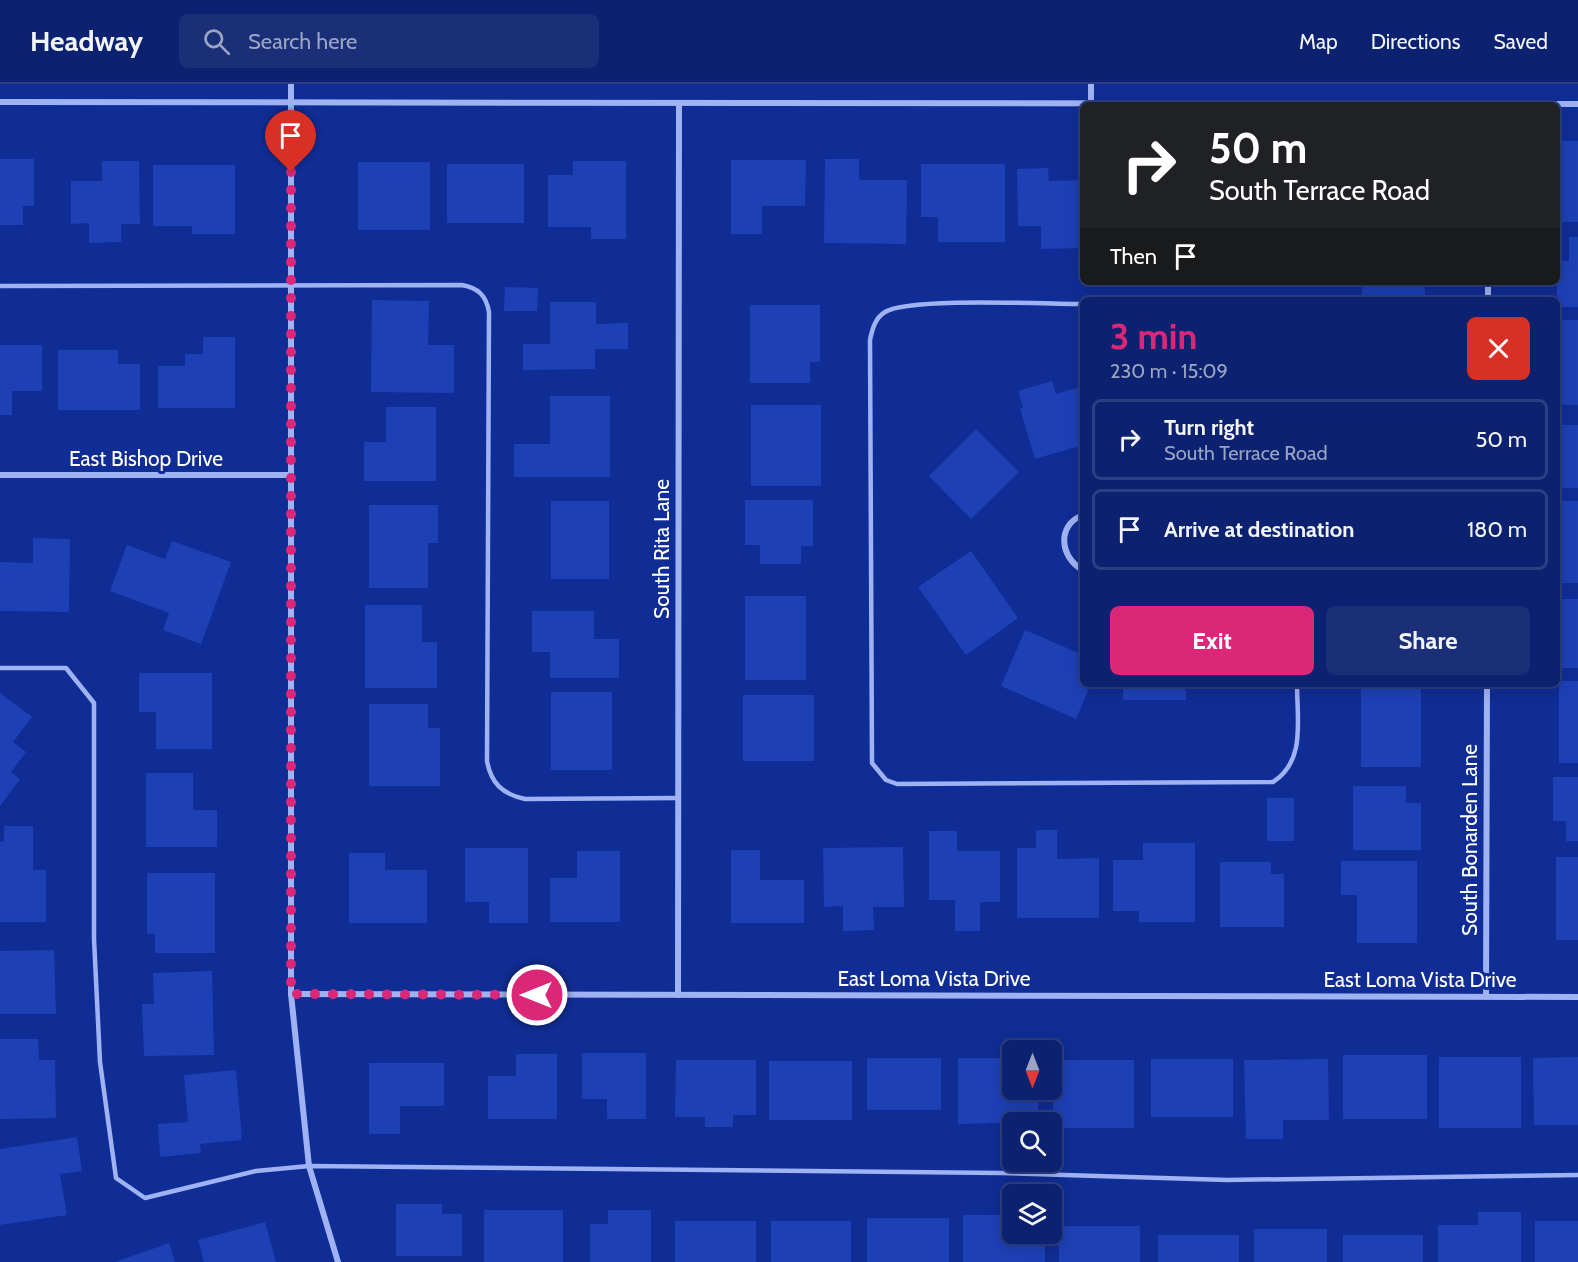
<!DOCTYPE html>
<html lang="en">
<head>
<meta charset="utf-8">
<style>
	:root { --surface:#0c2270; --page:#1a2f78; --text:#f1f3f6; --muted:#9aa4c3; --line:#2c3f83; --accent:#db2777 }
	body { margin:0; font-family:Cabin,sans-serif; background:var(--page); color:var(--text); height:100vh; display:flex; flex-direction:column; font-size:22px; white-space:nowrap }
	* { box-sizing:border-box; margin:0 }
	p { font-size:20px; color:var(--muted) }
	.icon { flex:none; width:33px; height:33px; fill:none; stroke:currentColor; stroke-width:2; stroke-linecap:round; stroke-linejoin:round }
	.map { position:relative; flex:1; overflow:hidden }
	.sheet { position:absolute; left:1080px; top:213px; width:480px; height:390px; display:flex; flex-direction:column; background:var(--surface); border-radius:9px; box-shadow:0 3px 15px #0003,0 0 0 2px var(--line) }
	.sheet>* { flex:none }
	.banner { position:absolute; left:1080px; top:18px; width:480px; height:183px; border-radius:9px; box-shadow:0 3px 15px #0003,0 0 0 2px var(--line); background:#202124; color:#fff; overflow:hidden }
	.needle { width:39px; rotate:180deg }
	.buttons { position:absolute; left:1002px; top:956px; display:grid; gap:12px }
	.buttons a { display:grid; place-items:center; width:60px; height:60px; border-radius:9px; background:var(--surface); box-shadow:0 3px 15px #0003,0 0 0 2px var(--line); font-size:30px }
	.pin { position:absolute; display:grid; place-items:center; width:51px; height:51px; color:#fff; margin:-62px -26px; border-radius:50% 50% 50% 0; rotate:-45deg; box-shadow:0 0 6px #0007 }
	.pin .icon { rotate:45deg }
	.me { position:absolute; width:66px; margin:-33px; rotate:270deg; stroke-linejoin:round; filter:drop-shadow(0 0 4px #0008) }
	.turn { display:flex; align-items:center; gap:21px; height:126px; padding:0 30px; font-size:27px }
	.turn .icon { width:78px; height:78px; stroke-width:2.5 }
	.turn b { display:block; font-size:42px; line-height:51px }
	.then { display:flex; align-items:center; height:57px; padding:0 30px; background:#0003; gap:12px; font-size:22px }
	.round { display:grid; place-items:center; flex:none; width:63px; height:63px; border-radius:9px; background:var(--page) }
	.summary { display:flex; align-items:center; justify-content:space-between; height:102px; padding:0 30px }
	h1 { font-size:36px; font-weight:700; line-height:45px; color:var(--accent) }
	.action { display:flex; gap:12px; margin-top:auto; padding:12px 30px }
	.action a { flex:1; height:69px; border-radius:9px; background:var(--accent); color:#fff; font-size:24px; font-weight:700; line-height:69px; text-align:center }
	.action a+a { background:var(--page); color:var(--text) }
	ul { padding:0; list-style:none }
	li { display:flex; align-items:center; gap:18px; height:81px; margin:0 12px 9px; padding:0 18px; border:3px solid var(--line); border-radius:9px }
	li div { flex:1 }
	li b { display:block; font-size:22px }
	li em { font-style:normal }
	header { display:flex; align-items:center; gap:36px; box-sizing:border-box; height:84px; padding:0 30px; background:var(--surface); border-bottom:2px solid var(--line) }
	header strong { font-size:28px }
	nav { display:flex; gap:33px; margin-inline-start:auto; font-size:21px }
	.search { width:420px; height:54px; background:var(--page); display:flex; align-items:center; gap:15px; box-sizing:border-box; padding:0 21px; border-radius:9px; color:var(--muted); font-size:22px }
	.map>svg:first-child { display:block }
	.building { fill:#1d40b5 }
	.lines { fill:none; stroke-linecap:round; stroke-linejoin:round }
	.lane { stroke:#9fb2f4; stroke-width:4.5 }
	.street { stroke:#9fb2f4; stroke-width:6 }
	.route { stroke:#db2777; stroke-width:10; stroke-dasharray:0 18 }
	.labels { text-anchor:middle; stroke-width:6; stroke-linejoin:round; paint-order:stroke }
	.street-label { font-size:21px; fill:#fff; stroke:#102d95 }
</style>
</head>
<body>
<header>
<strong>Headway</strong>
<div class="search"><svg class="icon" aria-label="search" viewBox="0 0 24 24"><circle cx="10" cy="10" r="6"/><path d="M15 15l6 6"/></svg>Search here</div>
<nav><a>Map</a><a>Directions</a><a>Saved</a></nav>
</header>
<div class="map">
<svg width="1578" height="1178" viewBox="0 0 1578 1178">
	<rect width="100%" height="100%" fill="#102d95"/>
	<g class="building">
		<rect x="1557" y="57" width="21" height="81"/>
		<path d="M0 75H34V122H23V141H0Z"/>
		<path d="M825 75H859V96H907L906 160 824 159Z"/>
		<path d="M731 76H806L805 122H762V150H731Z"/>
		<path d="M102 77H139L140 140H121V158L89 159V139L71 140V97H102Z"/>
		<path d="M573 77H626V155H591V143H548V91H573Z"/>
		<rect x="358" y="78" width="72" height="68"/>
		<rect x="447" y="80" width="77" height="59"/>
		<path d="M921 80H1005V158H938V133H921Z"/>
		<path d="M153 81H235V150H192V142H153Z"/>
		<path d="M1048 84 1049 97 1083 96V164L1041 165V142H1018L1017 85Z"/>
		<path d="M1569 153H1578V223H1557V177H1569Z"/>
		<rect x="1362" y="198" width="63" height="18"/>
		<path d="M505 203 538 204 537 227H504Z"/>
		<path d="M372 216 429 217 428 261H454V309L371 308Z"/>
		<path d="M550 218H596V240L628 239V265H595V285L523 286V260H550Z"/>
		<path d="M750 221H820V278H810V299H750Z"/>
		<rect x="1561" y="236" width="17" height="85"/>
		<path d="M203 253H235V324H158V282H185V270H203Z"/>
		<path d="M0 261H42V307H12V331H0Z"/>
		<path d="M58 266H118V280H140V326H58Z"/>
		<path d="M1052 297 1056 310 1083 302V361L1035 375 1020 325 1023 324 1018 307Z"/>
		<path d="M550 312H610V393H514V360H550Z"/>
		<rect x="751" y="321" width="70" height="81"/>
		<path d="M386 323H436V397H364V358H386Z"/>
		<rect x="1557" y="341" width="21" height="63"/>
		<path d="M976 345 1019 388 971 435 929 392Z"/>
		<path d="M745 416H813V462H801V480H760V461H745Z"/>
		<rect x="551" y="417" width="58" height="78"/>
		<rect x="1557" y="417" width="21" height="82"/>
		<path d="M369 421H438V459H428V504H369Z"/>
		<path d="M33 454 70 455 69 528 0 527V478L33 479Z"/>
		<path d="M172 457 231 478 201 560 163 546 169 529 110 507 127 461 165 475Z"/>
		<path d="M971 467 1018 534 966 571 918 503Z"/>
		<rect x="745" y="512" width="61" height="84"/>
		<rect x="1557" y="515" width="21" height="69"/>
		<path d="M365 521H422V558H437V604H365Z"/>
		<path d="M532 527H594V555H619V594H550V568H532Z"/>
		<path d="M1025 546 1083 571V600H1091L1076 635 1001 602Z"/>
		<path d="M139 589H212V665H156V628H139Z"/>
		<rect x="1559" y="597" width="19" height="82"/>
		<rect x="1123" y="600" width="63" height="16"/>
		<rect x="1361" y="600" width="60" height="83"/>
		<rect x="551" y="608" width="61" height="78"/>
		<path d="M0 609 32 633 13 658 26 668 11 688 20 695 0 722Z"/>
		<rect x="743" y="611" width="71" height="66"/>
		<path d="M369 620H428V644H440V702H369Z"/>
		<path d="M146 689H193V726H217V763H146Z"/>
		<path d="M1553 693H1578V757H1566V737H1553Z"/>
		<path d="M1353 702H1406V719H1421V766H1353Z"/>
		<rect x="1267" y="714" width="27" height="43"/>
		<path d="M4 742H33V786H46V838H0V758H4Z"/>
		<path d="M1036 746H1057V775L1099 774V834H1017V764H1036Z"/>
		<path d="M929 747H957V767H1000V818H980V847H955V816H929Z"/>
		<path d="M1143 759H1195V838H1139V827H1113V776H1143Z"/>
		<path d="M903 763 904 823H873L874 846 843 847V822L824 823 823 764Z"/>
		<path d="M465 764H528V839H489V818H465Z"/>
		<path d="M731 766H760V796H804V839H731Z"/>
		<path d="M577 767H620V838H550V794H577Z"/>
		<path d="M349 769H385V786H427V839H349Z"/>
		<rect x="1556" y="773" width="22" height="83"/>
		<path d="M1341 777H1417V859H1357V811H1341Z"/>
		<path d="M1220 778H1271V790H1284V843H1220Z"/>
		<path d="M147 789H215V869H155V850H147Z"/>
		<path d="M54 866 56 930H0V867Z"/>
		<path d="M212 887 214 971 144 972 142 920H154L153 889Z"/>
		<path d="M0 955H38L39 976H55L56 1034 0 1035Z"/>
		<path d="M582 969H646V1035H607V1015H582Z"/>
		<path d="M516 970H557V1035H488V992H516Z"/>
		<rect x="1343" y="971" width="84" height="64"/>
		<rect x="1439" y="973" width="82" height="71"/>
		<path d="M1578 973V1041H1534L1533 974Z"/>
		<rect x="867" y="974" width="74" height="52"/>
		<path d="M958 974H1012V1005H1038V1038L958 1040Z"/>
		<rect x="1151" y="975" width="82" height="58"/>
		<path d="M1328 975 1329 1036H1283V1055H1246L1244 976Z"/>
		<path d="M676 976H756V1031H733V1043H705V1033H675Z"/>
		<rect x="1053" y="976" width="81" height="68"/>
		<rect x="769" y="977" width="83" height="59"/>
		<path d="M369 979H444V1022H400V1050H369Z"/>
		<path d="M236 986 242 1056 200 1060 201 1069 160 1073 158 1040 188 1038 184 991Z"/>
		<path d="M77 1053 82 1087 60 1090 67 1131 0 1141V1065Z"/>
		<path d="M396 1120H442V1130H462V1172H396Z"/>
		<rect x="484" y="1126" width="79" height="52"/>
		<path d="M608 1126H651V1178H590V1140H608Z"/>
		<path d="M1478 1128H1521V1178H1438V1141H1478Z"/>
		<path d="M963 1131H1012V1149H1045V1178H963Z"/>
		<rect x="867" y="1134" width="82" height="44"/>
		<rect x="675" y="1137" width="81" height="41"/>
		<rect x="771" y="1137" width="80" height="41"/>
		<rect x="1535" y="1137" width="43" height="41"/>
		<path d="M265 1138 276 1178H204L198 1156Z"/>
		<rect x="1059" y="1142" width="81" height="36"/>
		<rect x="1254" y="1145" width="73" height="33"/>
		<rect x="1158" y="1151" width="81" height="27"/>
		<rect x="1343" y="1151" width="80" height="27"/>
		<path d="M169 1159 175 1178H115Z"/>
	</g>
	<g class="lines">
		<g class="lane">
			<path d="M0 202 462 201C478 204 486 211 489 228L487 677C491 699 502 710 525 715L678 714"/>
			<path d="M1083 220C1047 220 908 213 885 228 875 234 872 246 870 256L872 679 886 696 897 700 1273 698C1306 677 1297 636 1297 600"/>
			<path d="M0 584H66L94 619V855L100 978 116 1094 145 1114 256 1087 309 1082 1001 1089 1227 1096 1578 1091"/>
		</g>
		<g class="street">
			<path d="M291 0V910L309 1082 338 1178"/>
			<path d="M1091 0V20"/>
			<path d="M0 18 1578 20"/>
			<path d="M1488 216V198"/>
			<path d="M0 391H291"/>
			<path d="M1083 431C1056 441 1060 474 1083 486"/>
			<path d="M291 910 1578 913"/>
			<path d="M678 911 679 19"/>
			<path d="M1486 912 1487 600"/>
		</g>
	</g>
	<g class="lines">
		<path class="route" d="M291 88V910L537 911"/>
	</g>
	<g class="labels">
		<g class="street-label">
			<text x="146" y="382">East Bishop Drive</text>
			<text transform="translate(662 465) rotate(-90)" y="7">South Rita Lane</text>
			<text transform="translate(1470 756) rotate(-90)" y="7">South Bonarden Lane</text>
			<text x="934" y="902">East Loma Vista Drive</text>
			<text x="1420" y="903">East Loma Vista Drive</text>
		</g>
	</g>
</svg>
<div class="buttons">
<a><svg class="needle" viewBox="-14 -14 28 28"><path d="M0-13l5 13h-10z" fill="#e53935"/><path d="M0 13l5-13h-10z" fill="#9aa4c3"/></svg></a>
<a><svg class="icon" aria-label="search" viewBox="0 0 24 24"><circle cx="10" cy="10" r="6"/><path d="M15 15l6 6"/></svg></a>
<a><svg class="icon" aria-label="layers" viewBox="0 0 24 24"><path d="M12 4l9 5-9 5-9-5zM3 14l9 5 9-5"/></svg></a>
</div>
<div class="pin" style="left:291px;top:88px;background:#d93025"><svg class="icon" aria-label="arrive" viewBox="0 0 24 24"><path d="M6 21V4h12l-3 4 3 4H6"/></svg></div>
<svg class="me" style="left:537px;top:911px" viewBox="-20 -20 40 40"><circle r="17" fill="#db2777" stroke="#fff" stroke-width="3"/><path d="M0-11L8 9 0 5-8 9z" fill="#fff"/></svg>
<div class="banner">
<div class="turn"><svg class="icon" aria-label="right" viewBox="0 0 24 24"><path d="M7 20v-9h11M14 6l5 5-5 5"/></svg><div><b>50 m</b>South Terrace Road</div></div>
<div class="then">Then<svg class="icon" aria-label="arrive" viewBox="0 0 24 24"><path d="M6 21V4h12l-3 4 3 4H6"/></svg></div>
</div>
<section class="sheet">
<div class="summary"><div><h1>3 min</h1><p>230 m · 15:09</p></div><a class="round" style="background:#d93025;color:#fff"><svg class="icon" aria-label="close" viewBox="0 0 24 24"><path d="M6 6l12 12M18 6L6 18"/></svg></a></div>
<ul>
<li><svg class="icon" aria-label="right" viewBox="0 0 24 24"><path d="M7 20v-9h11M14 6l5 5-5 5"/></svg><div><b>Turn right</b><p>South Terrace Road</p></div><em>50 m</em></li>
<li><svg class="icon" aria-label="arrive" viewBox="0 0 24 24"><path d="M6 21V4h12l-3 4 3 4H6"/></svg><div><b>Arrive at destination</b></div><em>180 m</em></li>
</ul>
<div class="action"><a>Exit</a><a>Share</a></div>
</section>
</div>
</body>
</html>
